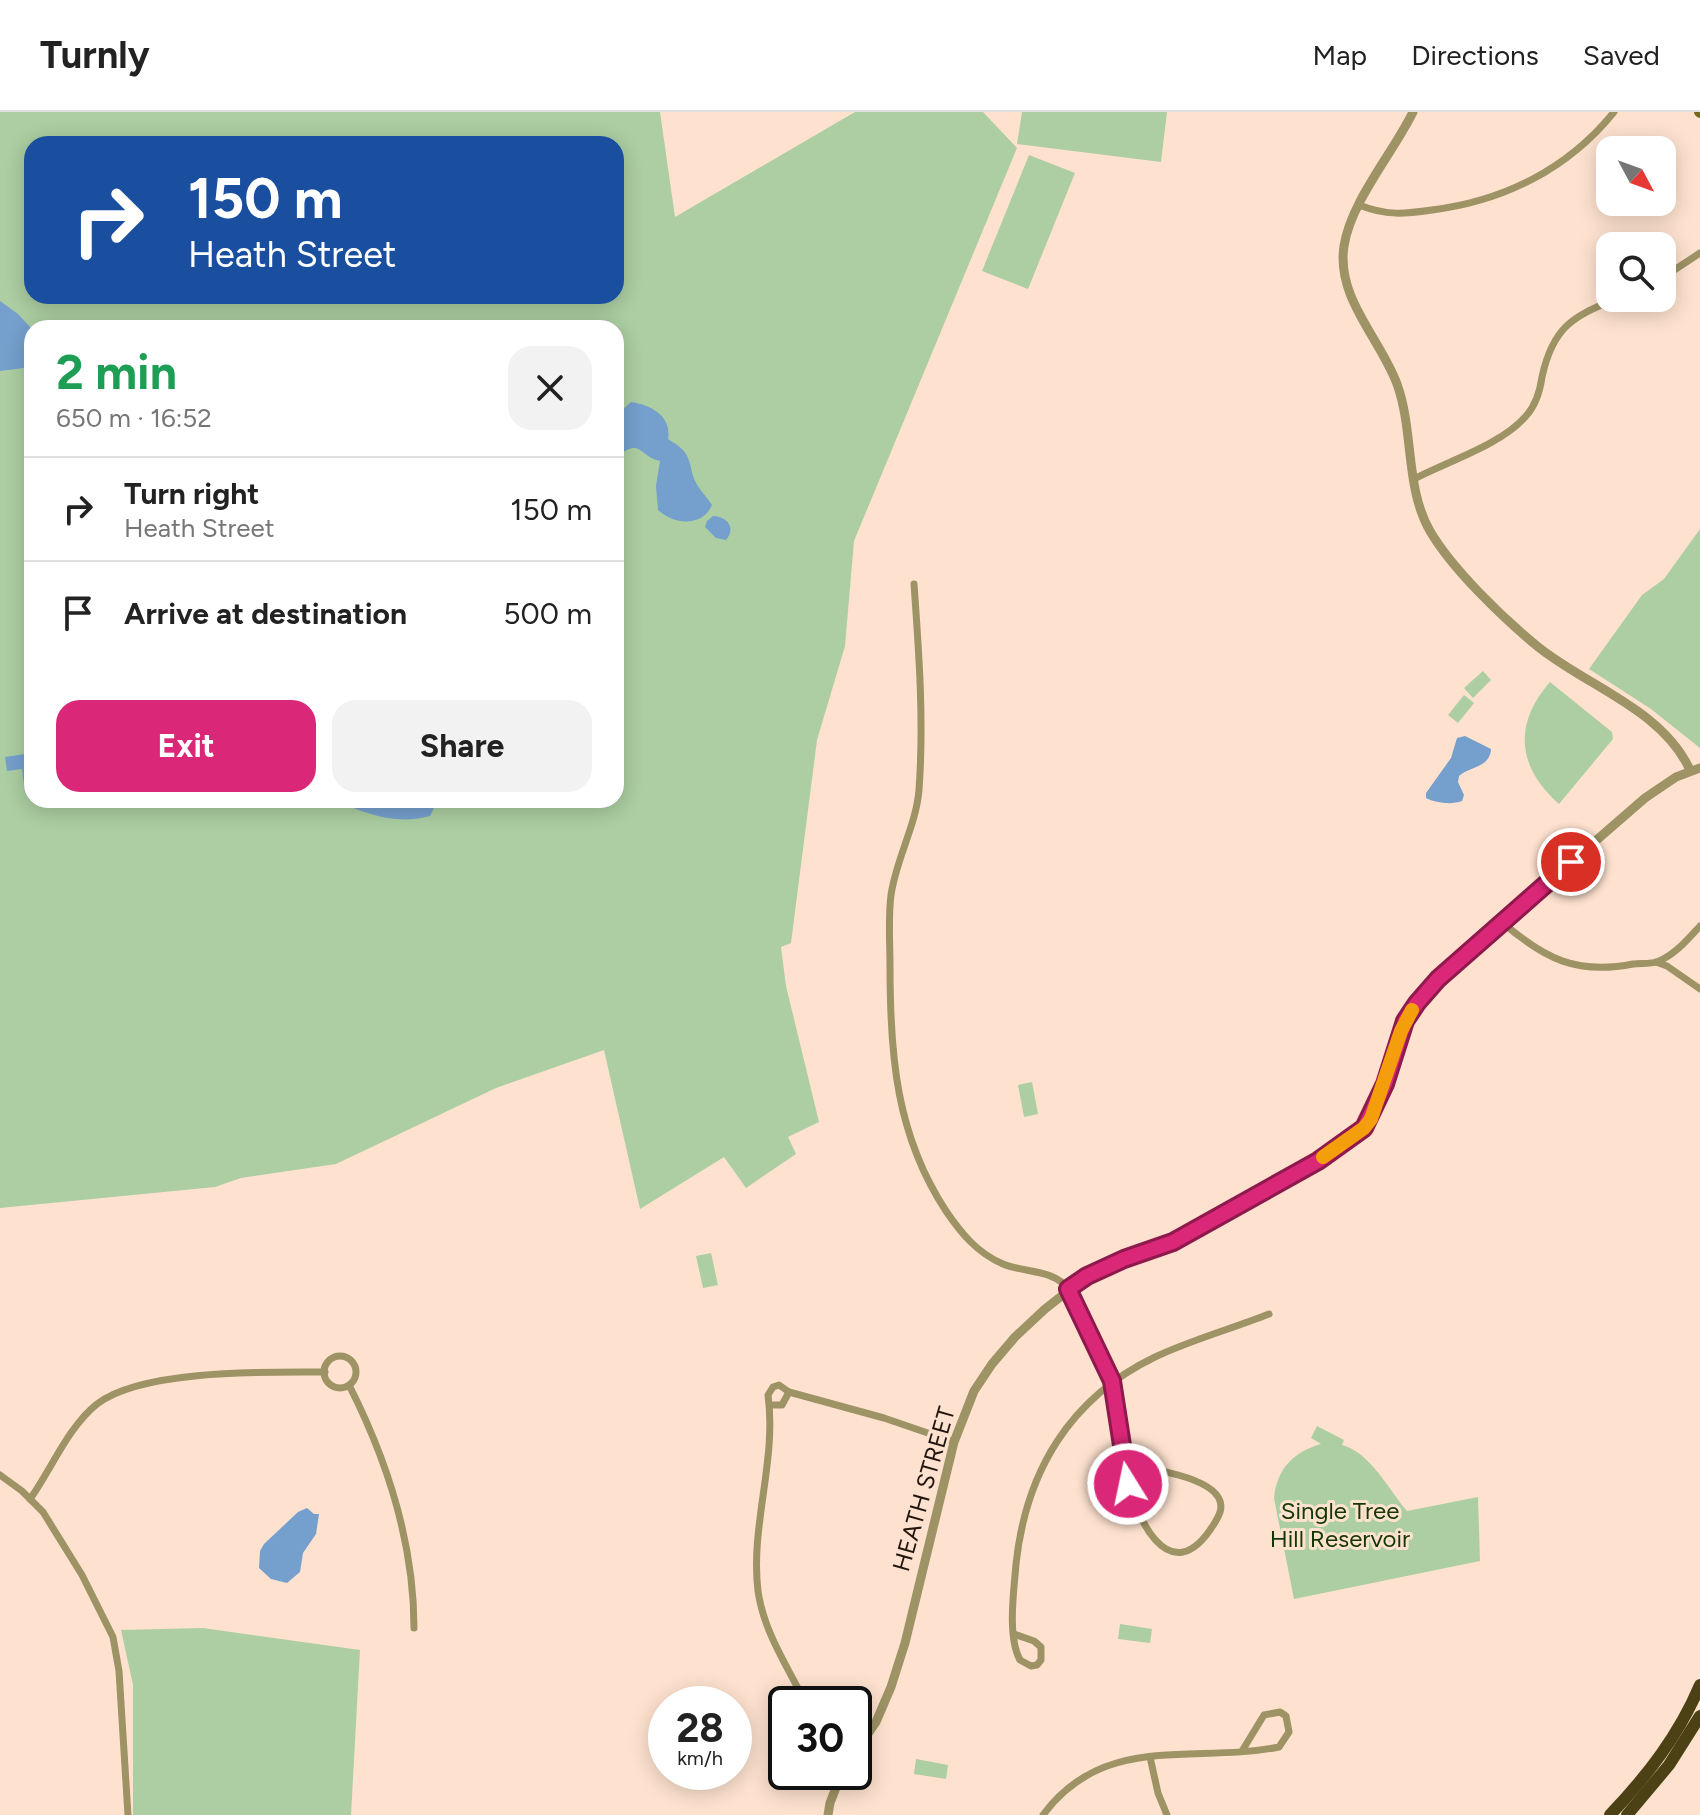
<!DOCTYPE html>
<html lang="en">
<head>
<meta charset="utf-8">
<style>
	:root { --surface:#fff; --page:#f2f2f2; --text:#222; --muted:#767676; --line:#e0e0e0; --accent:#db2777 }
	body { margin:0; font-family:Figtree,sans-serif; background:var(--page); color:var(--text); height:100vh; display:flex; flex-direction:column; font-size:30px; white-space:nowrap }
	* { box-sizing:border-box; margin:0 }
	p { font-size:26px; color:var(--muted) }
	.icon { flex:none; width:44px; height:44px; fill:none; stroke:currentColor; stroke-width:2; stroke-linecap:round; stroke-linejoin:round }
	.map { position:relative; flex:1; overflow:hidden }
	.details { position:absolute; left:24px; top:208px; width:600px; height:488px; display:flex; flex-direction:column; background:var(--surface); border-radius:24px; box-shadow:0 4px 20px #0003 }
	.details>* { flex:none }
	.banner { position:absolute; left:24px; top:24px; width:600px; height:168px; border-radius:24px; box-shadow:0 4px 20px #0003; background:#1a4fa0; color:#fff; overflow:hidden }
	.needle { width:52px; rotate:131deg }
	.buttons { position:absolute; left:1596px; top:24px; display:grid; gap:16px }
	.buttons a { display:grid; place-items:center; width:80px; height:80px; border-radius:16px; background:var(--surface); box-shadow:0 4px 20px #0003; font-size:40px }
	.speed { position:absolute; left:648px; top:1574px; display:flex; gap:16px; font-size:40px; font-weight:700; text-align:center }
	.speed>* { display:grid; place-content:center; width:104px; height:104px; border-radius:50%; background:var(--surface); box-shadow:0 4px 20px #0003; line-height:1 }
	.speed small { font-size:20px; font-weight:400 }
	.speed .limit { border:4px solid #111; border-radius:12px; background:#fff; color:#111 }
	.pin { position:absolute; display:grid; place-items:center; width:68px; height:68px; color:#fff; margin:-34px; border:4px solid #fff; border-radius:50%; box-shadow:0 2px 8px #0007 }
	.me { position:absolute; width:88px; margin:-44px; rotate:350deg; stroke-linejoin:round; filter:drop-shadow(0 0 6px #0008) }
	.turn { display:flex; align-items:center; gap:28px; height:168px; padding:0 32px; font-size:36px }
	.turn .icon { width:104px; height:104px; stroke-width:2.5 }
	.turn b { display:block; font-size:56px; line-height:68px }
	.round { display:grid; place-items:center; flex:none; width:84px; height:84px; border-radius:24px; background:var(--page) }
	.summary { display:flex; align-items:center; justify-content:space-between; height:136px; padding:0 32px }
	h1 { font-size:48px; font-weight:700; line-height:60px; color:#1e9e55 }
	.cta { display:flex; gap:16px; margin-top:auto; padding:16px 32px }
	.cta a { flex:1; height:92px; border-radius:24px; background:var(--accent); color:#fff; font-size:32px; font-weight:700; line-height:92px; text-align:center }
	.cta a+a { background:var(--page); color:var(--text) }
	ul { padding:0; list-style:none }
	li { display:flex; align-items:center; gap:24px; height:104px; padding:0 32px; border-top:2px solid var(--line) }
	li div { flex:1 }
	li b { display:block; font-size:30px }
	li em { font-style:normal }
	header { display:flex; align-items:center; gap:48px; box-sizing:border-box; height:112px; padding:0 40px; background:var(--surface); border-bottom:2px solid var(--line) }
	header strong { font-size:38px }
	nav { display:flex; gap:44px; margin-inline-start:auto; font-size:28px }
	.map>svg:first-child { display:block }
	.green { fill:#accea2; fill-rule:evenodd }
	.water { fill:#75a0cd }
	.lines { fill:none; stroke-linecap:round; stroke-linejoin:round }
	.minor { stroke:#9e9365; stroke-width:7 }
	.tertiary { stroke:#9e9365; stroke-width:9 }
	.secondary { stroke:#7b691b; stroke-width:10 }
	.trunk { stroke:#4c4114; stroke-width:12 }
	.route-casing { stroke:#8e194d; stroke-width:20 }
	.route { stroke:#db2777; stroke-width:14 }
	.slow { stroke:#f59e0b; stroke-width:14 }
	.labels { text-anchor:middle; stroke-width:6; stroke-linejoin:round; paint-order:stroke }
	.street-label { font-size:24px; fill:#21150d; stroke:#fee2cf }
	.park-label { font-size:24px; fill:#133804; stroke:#fee2cf }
</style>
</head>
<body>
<header>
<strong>Turnly</strong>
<nav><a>Map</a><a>Directions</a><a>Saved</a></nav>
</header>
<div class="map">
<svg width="1700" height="1703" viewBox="0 0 1700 1703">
	<rect width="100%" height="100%" fill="#fee2cf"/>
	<g class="green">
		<path d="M0 0H660L675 105 855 0H983L1017 36 854 429 845 534 817 628 791 831 781 835 786 874 819 1010 788 1025 796 1042 746 1076 724 1045 640 1097 604 938 496 976 336 1052 241 1066 215 1075 0 1096ZM32 32H616V184H32ZM32 216H616V688H32Z"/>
		<path d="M1022 0H1167L1161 50 1017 32Z"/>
		<path d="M1029 43 1075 61 1028 177 982 159Z"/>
		<path d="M1700 417V636L1651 597 1589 557 1642 483 1664 467Z"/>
		<path d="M1483 559 1491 568 1473 586 1464 576Z"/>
		<path d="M1550 570 1612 620 1613 627 1559 692C1517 655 1513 612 1550 570Z"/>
		<path d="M1464 583 1474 591 1458 611 1448 603Z"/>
		<path d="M1032 970 1038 1002 1024 1005 1018 973Z"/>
		<path d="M711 1141 718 1173 703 1176 696 1144Z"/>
		<path d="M1317 1314 1344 1328 1342 1333C1370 1340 1389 1378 1407 1399L1478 1385 1480 1449 1294 1487 1274 1386C1277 1357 1293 1340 1321 1332L1311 1326Z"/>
		<path d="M1120 1512 1152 1517 1150 1531 1118 1527Z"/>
		<path d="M203 1516 360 1538 351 1703H133V1573L121 1518Z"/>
		<path d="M916 1647 948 1653 946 1667 914 1662Z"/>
	</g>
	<g class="water">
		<path d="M0 189 18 202 32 217V255L0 259Z"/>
		<path d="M631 290C652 293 672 305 668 327 688 339 688 343 693 364 696 374 706 384 712 393 703 415 674 413 658 398L656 374 660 349C639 345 641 324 616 346V299L619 301Z"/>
		<path d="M713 404C728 405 736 416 726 428L716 426 705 415 707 409Z"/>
		<path d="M1465 624 1491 637C1490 656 1470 654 1459 664L1458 670 1464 683 1462 689C1452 693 1436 691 1426 686V681L1451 646 1457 626Z"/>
		<path d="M32 641V673L24 674 22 657 7 659 5 645Z"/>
		<path d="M337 688H438L430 704C399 713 365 703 337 688Z"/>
		<path d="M307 1396 314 1402H319L316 1422 303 1441 300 1460 287 1471 271 1467 259 1456 260 1439 264 1432 298 1400Z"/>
	</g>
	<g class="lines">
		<g class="minor">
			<path d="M1359 93C1387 104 1404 102 1432 98 1504 89 1568 57 1614 0"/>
			<path d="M1662 166 1700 141"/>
			<path d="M1414 367C1448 349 1501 333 1526 304 1536 293 1540 279 1542 265 1553 214 1573 205 1617 186"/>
			<path d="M914 472C919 541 924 609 919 678 916 714 896 747 891 783 888 806 890 831 890 855 890 943 896 1023 946 1099 961 1121 977 1141 1003 1152 1024 1161 1054 1157 1068 1177L1112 1269 1125 1355C1148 1355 1212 1365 1220 1389 1223 1398 1218 1405 1214 1412 1169 1485 1132 1400 1125 1355"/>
			<path d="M1503 811C1545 847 1577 863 1633 852 1640 851 1650 852 1657 850 1675 843 1688 827 1700 814"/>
			<path d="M1656 850 1667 854 1700 877"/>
			<circle cx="340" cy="1260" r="16"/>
			<path d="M349 1273C387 1348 414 1431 414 1516"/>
			<path d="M770 1293H782L789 1280"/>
			<path d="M0 1363 22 1379 43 1400 82 1463 113 1525 119 1559 128 1703"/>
			<path d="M30 1387C51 1358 68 1315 97 1292 142 1257 267 1260 325 1260"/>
			<path d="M1014 1522 1034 1529 1041 1535V1548L1037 1553 1031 1554 1020 1548C1007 1524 1014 1478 1016 1452 1026 1359 1070 1286 1155 1245 1191 1228 1231 1217 1269 1202"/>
			<path d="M806 1592C788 1555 764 1521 758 1479 750 1414 777 1349 768 1283L773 1275 779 1273 789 1280 884 1306 954 1330"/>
			<path d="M1150 1645 1158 1681 1167 1703"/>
			<path d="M1043 1703C1104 1620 1194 1652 1279 1635L1289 1620 1286 1604 1280 1600 1264 1603 1242 1639"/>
		</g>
		<g class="tertiary">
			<path d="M1413 0C1393 41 1351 89 1344 134 1336 186 1380 226 1397 272 1414 319 1405 376 1430 419 1452 457 1503 506 1537 534 1586 574 1662 597 1690 658"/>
			<path d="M854 1642 876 1610 891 1575 905 1531 954 1330 974 1279 992 1252 1015 1225 1045 1197 1087 1164 1124 1147 1173 1130 1318 1049 1364 1016 1385 972 1405 909 1423 883 1463 844 1645 686 1676 665 1700 656"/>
			<path d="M828 1703 830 1691 842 1660"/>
		</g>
		<path class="secondary" d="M1699 0 1700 1"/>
		<g class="trunk">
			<path d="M1610 1703C1647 1664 1679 1623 1700 1573"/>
			<path d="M1627 1703 1669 1653 1700 1604"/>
		</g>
	</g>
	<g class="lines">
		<g class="route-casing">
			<path id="route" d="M1128 1372 1112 1269 1068 1177 1087 1164 1124 1147 1173 1130 1318 1049 1364 1016 1385 972 1405 909 1417 891 1438 867 1571 750"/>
		</g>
		<use href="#route" class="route"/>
		<path class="slow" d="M1323 1045 1364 1016 1371 1007 1401 919 1412 898"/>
	</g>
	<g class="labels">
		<g class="street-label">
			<text transform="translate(924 1377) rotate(-74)" y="8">HEATH STREET</text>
		</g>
		<g class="park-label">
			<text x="1340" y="1407">Single Tree<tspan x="1340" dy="28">Hill Reservoir</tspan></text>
		</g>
	</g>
</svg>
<div class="buttons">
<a><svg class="needle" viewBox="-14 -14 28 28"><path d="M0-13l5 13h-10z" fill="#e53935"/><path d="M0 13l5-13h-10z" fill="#767676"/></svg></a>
<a><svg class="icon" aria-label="search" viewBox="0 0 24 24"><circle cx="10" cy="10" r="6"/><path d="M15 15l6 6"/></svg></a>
</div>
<div class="speed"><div>28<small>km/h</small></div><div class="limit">30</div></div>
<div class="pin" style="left:1571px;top:750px;background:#d93025"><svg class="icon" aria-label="arrive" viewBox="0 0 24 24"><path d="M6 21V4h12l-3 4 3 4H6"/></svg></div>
<svg class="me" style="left:1128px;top:1372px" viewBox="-20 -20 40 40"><circle r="17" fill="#db2777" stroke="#fff" stroke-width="3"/><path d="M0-11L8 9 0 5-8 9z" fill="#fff"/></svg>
<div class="banner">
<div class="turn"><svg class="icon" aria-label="right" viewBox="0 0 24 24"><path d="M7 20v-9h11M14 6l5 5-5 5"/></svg><div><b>150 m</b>Heath Street</div></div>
</div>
<section class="details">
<div class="summary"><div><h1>2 min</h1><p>650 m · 16:52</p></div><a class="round"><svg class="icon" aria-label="close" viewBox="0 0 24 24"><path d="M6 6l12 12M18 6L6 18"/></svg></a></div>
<ul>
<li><svg class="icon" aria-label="right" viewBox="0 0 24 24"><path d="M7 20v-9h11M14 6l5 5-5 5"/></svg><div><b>Turn right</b><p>Heath Street</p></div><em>150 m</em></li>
<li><svg class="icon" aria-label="arrive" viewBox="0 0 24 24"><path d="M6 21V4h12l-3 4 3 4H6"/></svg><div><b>Arrive at destination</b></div><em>500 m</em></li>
</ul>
<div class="cta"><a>Exit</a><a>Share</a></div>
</section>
</div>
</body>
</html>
